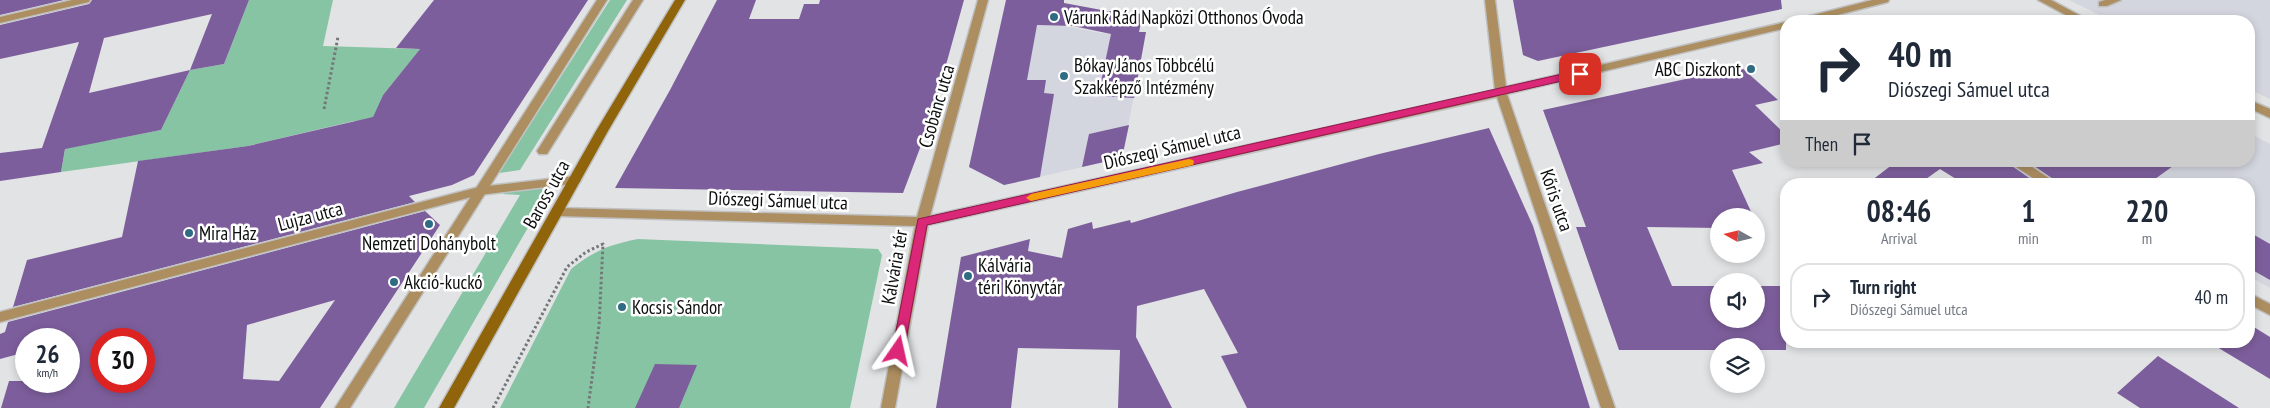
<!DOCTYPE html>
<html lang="en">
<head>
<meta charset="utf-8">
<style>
	:root { --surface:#fff; --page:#f2f2f3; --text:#1f2937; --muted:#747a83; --line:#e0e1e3 }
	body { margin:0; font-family:"PT Sans Narrow",sans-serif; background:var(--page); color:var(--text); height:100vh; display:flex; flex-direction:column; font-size:19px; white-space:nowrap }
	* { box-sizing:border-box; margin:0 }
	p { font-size:16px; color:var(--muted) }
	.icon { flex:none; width:28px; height:28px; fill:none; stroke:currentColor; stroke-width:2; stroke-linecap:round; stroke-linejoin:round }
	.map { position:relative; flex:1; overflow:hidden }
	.details { position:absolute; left:1780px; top:178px; width:475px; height:170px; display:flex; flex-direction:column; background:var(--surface); border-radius:20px; box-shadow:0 2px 8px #0003 }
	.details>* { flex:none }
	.banner { position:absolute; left:1780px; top:15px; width:475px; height:152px; border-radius:20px; box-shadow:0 2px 8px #0003; background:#fff; color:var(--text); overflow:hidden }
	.needle { width:32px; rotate:278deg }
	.tools { position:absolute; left:1710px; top:208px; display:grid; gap:10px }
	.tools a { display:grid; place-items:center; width:55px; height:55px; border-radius:50%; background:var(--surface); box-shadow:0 2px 8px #0003; font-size:25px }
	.speed { position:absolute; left:15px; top:328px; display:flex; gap:10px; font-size:25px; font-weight:700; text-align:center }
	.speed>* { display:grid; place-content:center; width:65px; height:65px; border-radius:50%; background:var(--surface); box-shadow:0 2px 8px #0003; line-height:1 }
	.speed small { font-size:12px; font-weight:400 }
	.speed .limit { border:8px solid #d22; background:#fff; color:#111 }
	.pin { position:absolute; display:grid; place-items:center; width:42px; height:42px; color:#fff; margin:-21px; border-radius:10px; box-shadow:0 2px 8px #0006 }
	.me { position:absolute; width:55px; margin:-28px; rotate:11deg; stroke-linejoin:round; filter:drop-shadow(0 0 4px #0008) }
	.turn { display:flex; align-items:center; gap:18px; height:105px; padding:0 25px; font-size:22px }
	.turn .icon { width:65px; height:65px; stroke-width:2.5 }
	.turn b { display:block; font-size:35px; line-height:42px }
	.then { display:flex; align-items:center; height:48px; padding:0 25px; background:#0003; gap:10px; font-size:19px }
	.eta { display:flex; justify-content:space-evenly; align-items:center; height:85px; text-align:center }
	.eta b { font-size:30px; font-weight:800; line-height:35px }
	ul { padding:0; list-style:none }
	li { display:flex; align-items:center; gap:15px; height:68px; margin:0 10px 8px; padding:0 15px; border:2px solid var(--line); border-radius:20px }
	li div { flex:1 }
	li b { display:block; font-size:19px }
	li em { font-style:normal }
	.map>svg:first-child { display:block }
	.built { fill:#d4d6df }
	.green { fill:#86c4a4 }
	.building { fill:#7d5e9c; fill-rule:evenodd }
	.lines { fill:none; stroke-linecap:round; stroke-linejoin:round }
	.lane-casing { stroke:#c0c1c2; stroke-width:3 }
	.street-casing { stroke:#c0c1c2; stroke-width:3 }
	.secondary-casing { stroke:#c0c1c2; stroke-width:3 }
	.path { stroke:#757677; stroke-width:3; stroke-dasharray:2.5 2.5; stroke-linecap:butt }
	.lane { fill:#ac8e60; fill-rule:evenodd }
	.street { fill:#ac8e60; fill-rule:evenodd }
	.secondary { fill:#90640b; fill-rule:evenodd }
	.route { fill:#db2777; stroke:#8e194d }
	.slow { fill:#f59e0b }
	.poi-dot { fill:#2f6b82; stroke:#fff; stroke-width:2 }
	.labels { text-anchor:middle; stroke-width:5; stroke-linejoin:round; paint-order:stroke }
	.poi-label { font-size:19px; fill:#0c0d0d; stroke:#fff; text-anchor:start }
	.street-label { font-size:19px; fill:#0c0d0d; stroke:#fff }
</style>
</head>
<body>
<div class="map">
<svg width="2270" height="408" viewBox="0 0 2270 408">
	<rect width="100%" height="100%" fill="#e2e3e5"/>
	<g class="built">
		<path d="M2069 0H2270V99L2249 89V21H2112Z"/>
		<path d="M1001 24 1064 26 1101 33 1125 35 1126 31 1146 32 1122 158 1004 185 969 167Z"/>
		<path d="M2249 133 2270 144V288L2249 276V184H2088L2068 161H2249Z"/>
	</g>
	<g class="green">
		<path d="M249 0H333L323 46 420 49 383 95 372 120 354 121 248 146 61 172 66 144 110 140 161 130 190 70 224 64Z"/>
		<path d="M610 0H627L520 170 499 173Z"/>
		<path d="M526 181 535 183 545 192 541 205 424 408H394L520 195 503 194 514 185Z"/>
		<path d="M638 239 878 249 882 255 850 408H500L571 269C595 250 609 245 638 239Z"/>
	</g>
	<g class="building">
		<path d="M0 0H64L0 15Z"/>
		<path d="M92 0H249L224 64 190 70 161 130 65 149 61 172 0 181V153L42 148 79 42 0 59V25L89 4ZM212 14 190 70 89 93 104 38Z"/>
		<path d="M434 0H588L474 175 452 185 409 196 415 202 13 307 27 260 122 237 138 161 248 146 373 117 383 95 420 49 396 48Z"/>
		<path d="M717 0H756L749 19H799L804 4H819L820 0H964L931 119 903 193 615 188 670 90Z"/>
		<path d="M1006 0H1064V3L1107 11 1143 14 1139 32H1146L1134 98 1098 96 1111 34 1073 26 1037 25 1027 80H1046L1044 93 1054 94 1040 177 1004 185 969 167Z"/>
		<path d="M1513 0H1781L1782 9 1538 61 1523 55Z"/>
		<path d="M1741 67 1778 100 1755 105 1786 135V143L1749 152 1763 163 1732 170 1753 216H1719V228L1647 227 1672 286H1719V319H1756V286H1786V350H1756V346H1719V350H1619L1576 227H1586L1543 110Z"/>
		<path d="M1129 125 1122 158 1082 167 1089 134Z"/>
		<path d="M1489 128 1533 226 1590 408H1247L1221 356 1238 353 1204 289 1137 306 1136 337 1172 408H1118L1120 350 1018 348 1011 408H936L961 257 1030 239 1028 251 1062 258 1068 229 1092 222 1093 229 1130 220 1131 223 1237 192 1379 154Z"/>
		<path d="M1897 161H2005L2038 184H1964L1940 169 1919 184H1867Z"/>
		<path d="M2027 161H2180L2148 184H2060Z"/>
		<path d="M425 211 440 225 320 408H1L9 381H69V339H26V352L0 359V334L5 332 8 322ZM335 300 279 381 243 379 247 325ZM101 339H144V381H101Z"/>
		<path d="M2249 232 2270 244V280L2249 268Z"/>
		<path d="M2249 324 2270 337V379L2207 341H2249Z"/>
		<path d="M2158 356 2167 362 2239 408H2140L2117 393Z"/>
		<path d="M655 364 697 365 679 408H635Z"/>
	</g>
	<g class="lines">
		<g class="lane-casing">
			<g id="lane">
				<path d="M597 0H607L350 408H335Z"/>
				<path d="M633 0H643L547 154H539L537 151Z"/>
				<path d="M2105 0H2121L2107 6H2099V2Z"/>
			</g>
		</g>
		<g class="street-casing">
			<g id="street">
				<path d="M72 0H90L89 2 0 23V17Z"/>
				<path d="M978 0H988L930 216 1495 90 1485 0H1495L1506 87 1786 22V28L1507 94 1615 408H1601L1497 97 928 225 895 408H881L915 226 558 216 552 212 558 208 917 217Z"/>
				<path d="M1872 0H1889L1888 2 1814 21H1797L1798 19Z"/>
				<path d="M2038 0H2051L2090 21H2077Z"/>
				<path d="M2249 100 2270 109V118L2249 108Z"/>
				<path d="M2007 161H2023L2058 184H2042Z"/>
				<path d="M575 176 581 180 579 183 479 195 0 322V312L479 187Z"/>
				<path d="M2249 293 2270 304V315L2249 304Z"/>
			</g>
		</g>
		<g class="secondary-casing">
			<path id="secondary" d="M675 0H685L608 131 454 408H439L596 131Z"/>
		</g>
		<g class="path">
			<path d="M324 109 338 37"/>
			<path d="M493 408 567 267 586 252 603 244 599 326 588 408"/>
		</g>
		<use href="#lane" class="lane"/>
		<use href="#street" class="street"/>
		<use href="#secondary" class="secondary"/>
	</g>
	<path class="route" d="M1580 70 1585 74 1584 76 927 225 904 351 903 354H893L892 351 918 219Z"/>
	<path class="slow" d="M1189 159 1193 160 1194 162 1193 165 1031 201 1026 198 1031 194Z"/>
	<g class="poi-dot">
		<circle cx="1054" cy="17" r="5"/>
		<circle cx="1751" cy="69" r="5"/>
		<circle cx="1064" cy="76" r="5"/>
		<circle cx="429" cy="224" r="5"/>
		<circle cx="189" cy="233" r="5"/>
		<circle cx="968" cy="276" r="5"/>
		<circle cx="394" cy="282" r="5"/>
		<circle cx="622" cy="307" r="5"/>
	</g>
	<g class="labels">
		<g class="poi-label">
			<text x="1064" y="24">Várunk Rád Napközi Otthonos Óvoda</text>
			<text x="1074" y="72">Bókay János Többcélú<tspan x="1074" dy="22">Szakképző Intézmény</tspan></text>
			<text x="1741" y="76" text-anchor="end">ABC Diszkont</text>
			<text x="199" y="240">Mira Ház</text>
			<text x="429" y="250" text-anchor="middle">Nemzeti Dohánybolt</text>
			<text x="978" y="272">Kálvária<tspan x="978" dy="22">téri Könyvtár</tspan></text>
			<text x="404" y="289">Akció-kuckó</text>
			<text x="632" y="314">Kocsis Sándor</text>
		</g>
		<g class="street-label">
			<text transform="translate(936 106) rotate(-74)" y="7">Csobánc utca</text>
			<text transform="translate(1172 147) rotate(-13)" y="7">Diószegi Sámuel utca</text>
			<text transform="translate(546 194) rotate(-61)" y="7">Baross utca</text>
			<text transform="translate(778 200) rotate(2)" y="7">Diószegi Sámuel utca</text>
			<text transform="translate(1557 200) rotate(71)" y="7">Kőris utca</text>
			<text transform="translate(310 216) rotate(-15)" y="7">Lujza utca</text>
			<text transform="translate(894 267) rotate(-80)" y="7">Kálvária tér</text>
		</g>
	</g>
</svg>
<div class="tools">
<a><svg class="needle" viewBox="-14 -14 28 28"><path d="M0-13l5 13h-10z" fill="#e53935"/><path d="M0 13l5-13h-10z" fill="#747a83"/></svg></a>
<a><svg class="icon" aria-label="sound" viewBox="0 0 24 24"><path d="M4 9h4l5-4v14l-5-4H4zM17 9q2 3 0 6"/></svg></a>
<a><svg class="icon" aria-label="layers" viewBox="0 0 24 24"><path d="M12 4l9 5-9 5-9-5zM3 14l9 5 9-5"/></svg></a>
</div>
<div class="speed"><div>26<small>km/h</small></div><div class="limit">30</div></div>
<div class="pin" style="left:1580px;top:74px;background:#d93025"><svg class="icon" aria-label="arrive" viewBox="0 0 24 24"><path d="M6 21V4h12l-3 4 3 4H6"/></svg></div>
<svg class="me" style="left:898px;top:351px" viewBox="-20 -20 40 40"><path d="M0-17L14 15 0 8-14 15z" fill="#db2777" stroke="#fff" stroke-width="4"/></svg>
<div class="banner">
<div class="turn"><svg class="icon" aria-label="right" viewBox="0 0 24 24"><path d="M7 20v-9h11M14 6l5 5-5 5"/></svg><div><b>40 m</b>Diószegi Sámuel utca</div></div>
<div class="then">Then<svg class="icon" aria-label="arrive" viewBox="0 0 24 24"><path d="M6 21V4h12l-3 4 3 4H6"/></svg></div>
</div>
<section class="details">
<div class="eta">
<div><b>08:46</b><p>Arrival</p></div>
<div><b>1</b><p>min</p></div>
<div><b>220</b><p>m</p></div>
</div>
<ul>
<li><svg class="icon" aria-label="right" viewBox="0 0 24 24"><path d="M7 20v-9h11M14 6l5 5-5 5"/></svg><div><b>Turn right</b><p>Diószegi Sámuel utca</p></div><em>40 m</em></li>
</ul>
</section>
</div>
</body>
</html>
